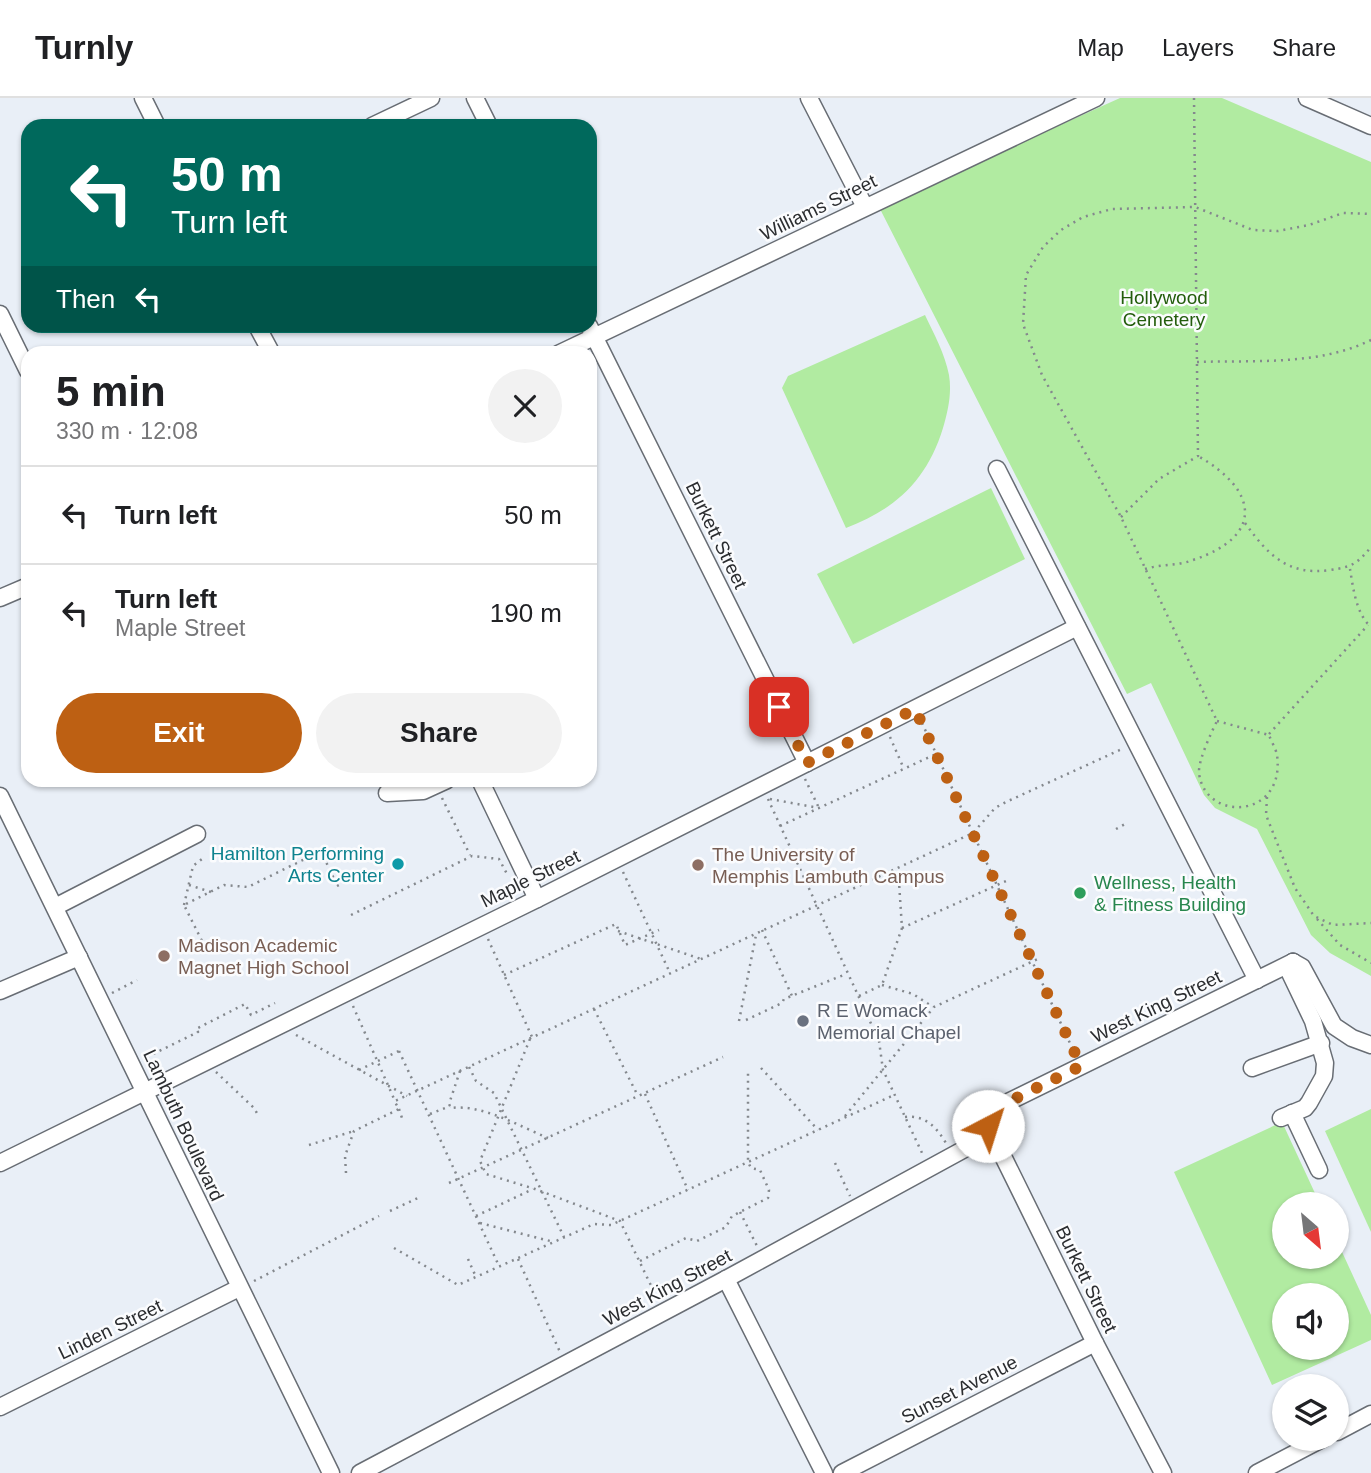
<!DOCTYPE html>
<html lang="en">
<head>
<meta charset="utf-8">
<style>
	:root { --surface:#fff; --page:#f2f2f2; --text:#202124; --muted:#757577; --line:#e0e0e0; --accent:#bd6013 }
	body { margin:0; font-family:Arial,sans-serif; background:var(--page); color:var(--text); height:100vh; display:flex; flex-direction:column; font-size:26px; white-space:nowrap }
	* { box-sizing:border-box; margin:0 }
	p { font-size:23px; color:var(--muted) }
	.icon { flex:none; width:38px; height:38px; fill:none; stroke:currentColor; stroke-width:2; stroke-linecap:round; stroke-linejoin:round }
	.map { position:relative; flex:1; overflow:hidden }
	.details { position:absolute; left:21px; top:248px; width:576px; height:441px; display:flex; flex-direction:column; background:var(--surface); border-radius:21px; box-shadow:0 2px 5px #0004 }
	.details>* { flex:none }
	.guide { position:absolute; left:21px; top:21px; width:576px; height:214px; border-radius:21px; box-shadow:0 2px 5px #0004; background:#00695c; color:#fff; overflow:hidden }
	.needle { width:46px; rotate:152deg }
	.buttons { position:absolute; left:1272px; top:1094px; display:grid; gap:14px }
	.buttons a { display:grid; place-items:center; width:77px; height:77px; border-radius:50%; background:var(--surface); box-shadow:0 2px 5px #0004; font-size:35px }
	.pin { position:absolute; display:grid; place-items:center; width:60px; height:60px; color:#fff; margin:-30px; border-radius:14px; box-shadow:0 4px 10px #0006 }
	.me { position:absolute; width:77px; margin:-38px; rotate:40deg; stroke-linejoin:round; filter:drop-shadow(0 0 5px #0008) }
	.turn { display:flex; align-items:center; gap:24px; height:147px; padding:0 35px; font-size:32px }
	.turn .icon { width:91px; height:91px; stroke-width:2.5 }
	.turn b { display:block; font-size:49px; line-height:60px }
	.then { display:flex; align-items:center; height:66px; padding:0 35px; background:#0003; gap:14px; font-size:26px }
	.round { display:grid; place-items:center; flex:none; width:74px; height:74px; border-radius:37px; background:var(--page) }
	.summary { display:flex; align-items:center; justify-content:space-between; height:119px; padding:0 35px }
	h1 { font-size:42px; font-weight:600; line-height:52px }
	.action { display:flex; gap:14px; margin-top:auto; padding:14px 35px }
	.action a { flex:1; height:80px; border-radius:42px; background:var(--accent); color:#fff; font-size:28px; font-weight:600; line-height:80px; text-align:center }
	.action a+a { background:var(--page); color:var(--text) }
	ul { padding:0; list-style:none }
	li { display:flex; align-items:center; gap:21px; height:98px; padding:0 35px; border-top:2px solid var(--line) }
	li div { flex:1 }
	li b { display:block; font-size:26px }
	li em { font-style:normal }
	header { display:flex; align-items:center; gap:42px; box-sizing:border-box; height:98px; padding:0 35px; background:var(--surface); border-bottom:2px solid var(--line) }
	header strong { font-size:33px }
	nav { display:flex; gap:38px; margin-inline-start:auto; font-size:24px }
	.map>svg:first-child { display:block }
	.green { fill:#b1eba1; fill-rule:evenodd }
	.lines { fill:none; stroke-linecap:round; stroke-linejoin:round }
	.minor-casing { stroke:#686d74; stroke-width:19 }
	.path { stroke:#84888d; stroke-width:2.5; stroke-dasharray:2 5; stroke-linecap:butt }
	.minor { stroke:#fff; stroke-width:16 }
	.route { stroke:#bd6013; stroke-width:12; stroke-dasharray:0 21.6 }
	.culture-dot { fill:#0f9aa8; stroke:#fbfcfe; stroke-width:2.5 }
	.education-dot { fill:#8d6e63; stroke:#fbfcfe; stroke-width:2.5 }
	.leisure-dot { fill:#2e9e5b; stroke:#fbfcfe; stroke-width:2.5 }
	.worship-dot { fill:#6b7280; stroke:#fbfcfe; stroke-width:2.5 }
	.labels { text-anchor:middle; stroke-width:5; stroke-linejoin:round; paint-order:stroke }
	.street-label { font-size:19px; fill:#2b2d30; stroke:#fbfcfe }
	.park-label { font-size:19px; fill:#235d0c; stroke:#fbfcfe }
	.culture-label { font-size:19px; fill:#0d838f; stroke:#fbfcfe; text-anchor:end }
	.education-label { font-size:19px; fill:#785e54; stroke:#fbfcfe; text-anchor:start }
	.leisure-label { font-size:19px; fill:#27864d; stroke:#fbfcfe; text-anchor:start }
	.worship-label { font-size:19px; fill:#5b616d; stroke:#fbfcfe; text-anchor:start }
</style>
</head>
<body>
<header>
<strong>Turnly</strong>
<nav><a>Map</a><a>Layers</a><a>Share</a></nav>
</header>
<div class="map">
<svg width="1371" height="1375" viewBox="0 0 1371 1375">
	<rect width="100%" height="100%" fill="#e9eff7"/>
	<g class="green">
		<path d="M1120 0H1222L1371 64V878L1330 855 1311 837 1257 731 1215 710 1204 697 1151 585 1127 596 879 109Z"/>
		<path d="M925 217C934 236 945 256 949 277 952 295 948 313 943 330 927 382 896 411 846 430L782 290 788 278Z"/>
		<path d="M991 390 1025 461 853 546 817 476Z"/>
		<path d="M1371 1011V1134L1325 1033Z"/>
		<path d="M1282 1024 1320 1106H1284V1158H1337V1143L1371 1217V1242L1272 1287 1174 1074ZM1284 1197H1337V1250H1284Z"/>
	</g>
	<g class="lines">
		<g class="minor-casing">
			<g id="minor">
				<path d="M143 0 157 28"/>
				<path d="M475 0 489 28"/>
				<path d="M809 0 865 109"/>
				<path d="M1307 0 1371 28"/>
				<path d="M372 28 431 0"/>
				<path d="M0 216 28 273"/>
				<path d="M257 228 272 256"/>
				<path d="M589 228 807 665"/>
				<path d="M558 256 1096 0"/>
				<path d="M997 371 1257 882"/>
				<path d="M0 500 28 488"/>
				<path d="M480 682 537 801"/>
				<path d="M387 695 423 693 447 682"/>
				<path d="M0 698 331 1375"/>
				<path d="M55 809 197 736"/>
				<path d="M1293 864 1302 869 1334 928 1352 940 1371 947"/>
				<path d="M0 893 79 859"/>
				<path d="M1252 970 1321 945"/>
				<path d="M1292 1015 1319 1072"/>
				<path d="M1281 1020 1305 1010 1309 1005 1324 978 1325 965 1313 923 1290 875 1293 864"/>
				<path d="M0 1065 537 801 1077 529"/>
				<path d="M726 1181 824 1375"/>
				<path d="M0 1309 239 1190"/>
				<path d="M1337 1334 1371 1316"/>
				<path d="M360 1375 726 1181 992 1036"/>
				<path d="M842 1375 1095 1245"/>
				<path d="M1163 1375 1095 1245 992 1036 987 1021 1000 1008 1293 864"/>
				<path d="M1257 1375 1324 1340"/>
			</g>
		</g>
		<g class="path">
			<path d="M1197 264C1255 262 1318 268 1371 242"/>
			<path d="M1121 419 1159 381 1198 358 1194 0"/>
			<path d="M1245 425C1268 457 1288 478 1330 472 1352 469 1357 466 1371 449"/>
			<path d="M1145 471C1161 466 1178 468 1193 462 1265 438 1258 392 1198 358"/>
			<path d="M1350 471C1353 489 1356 516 1371 529"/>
			<path d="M1217 623 1269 637C1271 643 1276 651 1277 657 1286 721 1205 725 1199 675 1198 663 1211 635 1217 623L1121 419 1042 277 1023 226 1026 177 1043 149 1061 132 1083 119 1112 111 1195 109 1253 132 1278 133 1309 127 1343 115 1371 116"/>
			<path d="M922 625 1075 956"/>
			<path d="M1269 636 1368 527"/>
			<path d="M890 639 904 671"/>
			<path d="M805 681 819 710"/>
			<path d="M1267 699 1266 717 1295 790 1314 818 1333 827 1371 825"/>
			<path d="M442 700 470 757"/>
			<path d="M768 701 879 943 883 972 923 1057"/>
			<path d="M770 701 819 710"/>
			<path d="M780 728 936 656"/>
			<path d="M1116 731 1127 725"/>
			<path d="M623 774 670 875"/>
			<path d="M189 787 211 794"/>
			<path d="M337 788 359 777"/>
			<path d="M184 807 193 768 202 761"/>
			<path d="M1152 809 1163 804"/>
			<path d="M351 817 472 758 499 761 507 776"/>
			<path d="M1317 821 1340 847 1371 865"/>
			<path d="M902 830 1006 783"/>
			<path d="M762 832 792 898"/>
			<path d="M618 833 701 861"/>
			<path d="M488 841 532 939"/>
			<path d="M208 855 184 807 224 787 248 789 321 753 334 781"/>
			<path d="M504 877 616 826 625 847 659 832"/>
			<path d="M882 887 913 896 933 909"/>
			<path d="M112 895 137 882"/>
			<path d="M859 898 882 887 902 830 898 769"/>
			<path d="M353 908 395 1003 973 735 995 710 1006 704 1122 651"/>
			<path d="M594 911 638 998"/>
			<path d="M746 922 782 905 784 901 846 876"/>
			<path d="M739 923 756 837"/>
			<path d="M296 937 407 998"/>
			<path d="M530 941 480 1063 486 1076 535 1091 620 1123 657 1200"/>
			<path d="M399 953 499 1168"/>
			<path d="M147 959 198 934 196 931 245 906 251 917 275 905"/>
			<path d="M469 969 476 983 494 995 564 1139"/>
			<path d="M761 970 818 1032"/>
			<path d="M359 972 401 952"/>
			<path d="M460 973 449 1006 451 1010C482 1006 519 1028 548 1040"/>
			<path d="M216 974 254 1010 258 1017"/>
			<path d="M645 996 688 1092"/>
			<path d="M399 1011 402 1020"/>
			<path d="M430 1016 450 1008"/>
			<path d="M845 1018 934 909 1040 860"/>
			<path d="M905 1019C926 1017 936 1029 946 1045"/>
			<path d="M309 1047 354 1033"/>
			<path d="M835 1065 850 1098"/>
			<path d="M346 1075 345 1058 354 1033 399 1011 395 1004"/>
			<path d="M449 1085 723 959"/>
			<path d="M390 1113 420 1099"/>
			<path d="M740 1114 757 1148"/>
			<path d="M476 1118 533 1091"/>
			<path d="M480 1125 554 1144"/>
			<path d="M394 1150 458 1187 594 1126 611 1127 894 997"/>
			<path d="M468 1161 476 1179"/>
			<path d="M518 1161 560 1254"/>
			<path d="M640 1163 686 1140 697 1143 726 1129 732 1118 768 1100 769 1092 760 1072 751 1070 748 1064V975"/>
			<path d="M254 1183 379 1118"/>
		</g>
		<use href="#minor" class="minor"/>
	</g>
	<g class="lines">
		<path class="route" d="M779 609 807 665 915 611 1081 968 1000 1008 987 1021 988 1028"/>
	</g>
	<circle class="culture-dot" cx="398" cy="766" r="7"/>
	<g class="education-dot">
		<circle cx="698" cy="767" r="7"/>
		<circle cx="164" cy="858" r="7"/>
	</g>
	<circle class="leisure-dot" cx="1080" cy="795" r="7"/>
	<circle class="worship-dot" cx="803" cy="923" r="7"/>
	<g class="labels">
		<g class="street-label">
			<text transform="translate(818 109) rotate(-26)" y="7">Williams Street</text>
			<text transform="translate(717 437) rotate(64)" y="7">Burkett Street</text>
			<text transform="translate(530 780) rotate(-26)" y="7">Maple Street</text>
			<text transform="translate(1156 908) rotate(-26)" y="7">West King Street</text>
			<text transform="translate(184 1027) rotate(65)" y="7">Lambuth Boulevard</text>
			<text transform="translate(1087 1181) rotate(64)" y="7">Burkett Street</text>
			<text transform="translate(667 1189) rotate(-28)" y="7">West King Street</text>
			<text transform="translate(110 1231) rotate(-26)" y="7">Linden Street</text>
			<text transform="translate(959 1291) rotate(-27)" y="7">Sunset Avenue</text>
		</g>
		<g class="park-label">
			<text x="1164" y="206">Hollywood<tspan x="1164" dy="22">Cemetery</tspan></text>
		</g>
		<g class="culture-label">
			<text x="384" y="762">Hamilton Performing<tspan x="384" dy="22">Arts Center</tspan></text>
		</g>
		<g class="education-label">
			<text x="712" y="763">The University of<tspan x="712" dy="22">Memphis Lambuth Campus</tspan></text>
			<text x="178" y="854">Madison Academic<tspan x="178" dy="22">Magnet High School</tspan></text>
		</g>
		<g class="leisure-label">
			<text x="1094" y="791">Wellness, Health<tspan x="1094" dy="22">&amp; Fitness Building</tspan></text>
		</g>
		<g class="worship-label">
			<text x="817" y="919">R E Womack<tspan x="817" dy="22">Memorial Chapel</tspan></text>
		</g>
	</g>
</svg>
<div class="buttons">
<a><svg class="needle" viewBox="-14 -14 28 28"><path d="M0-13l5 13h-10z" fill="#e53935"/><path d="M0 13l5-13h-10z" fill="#757577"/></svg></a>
<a><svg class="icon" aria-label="sound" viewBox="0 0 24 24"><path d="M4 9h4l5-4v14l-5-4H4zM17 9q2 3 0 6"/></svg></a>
<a><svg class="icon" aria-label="layers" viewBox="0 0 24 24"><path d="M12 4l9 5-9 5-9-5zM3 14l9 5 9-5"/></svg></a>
</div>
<div class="pin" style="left:779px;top:609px;background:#d93025"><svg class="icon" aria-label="arrive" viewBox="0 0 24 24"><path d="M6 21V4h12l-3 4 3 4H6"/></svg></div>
<svg class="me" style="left:988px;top:1028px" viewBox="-20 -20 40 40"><circle r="19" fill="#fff"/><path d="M0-13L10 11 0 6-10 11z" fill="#bd6013"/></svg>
<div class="guide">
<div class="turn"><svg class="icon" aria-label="left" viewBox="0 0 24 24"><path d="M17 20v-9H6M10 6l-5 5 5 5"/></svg><div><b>50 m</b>Turn left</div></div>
<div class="then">Then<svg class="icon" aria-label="left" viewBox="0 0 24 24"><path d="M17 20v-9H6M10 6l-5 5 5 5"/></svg></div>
</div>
<section class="details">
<div class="summary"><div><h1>5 min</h1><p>330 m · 12:08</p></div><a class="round"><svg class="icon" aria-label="close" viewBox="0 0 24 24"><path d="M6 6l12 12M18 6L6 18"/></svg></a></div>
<ul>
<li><svg class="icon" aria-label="left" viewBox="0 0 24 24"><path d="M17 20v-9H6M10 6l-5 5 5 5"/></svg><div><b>Turn left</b></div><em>50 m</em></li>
<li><svg class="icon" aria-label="left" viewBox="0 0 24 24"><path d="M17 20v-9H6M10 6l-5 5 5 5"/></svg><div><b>Turn left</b><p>Maple Street</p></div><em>190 m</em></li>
</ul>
<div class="action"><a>Exit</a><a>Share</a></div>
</section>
</div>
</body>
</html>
